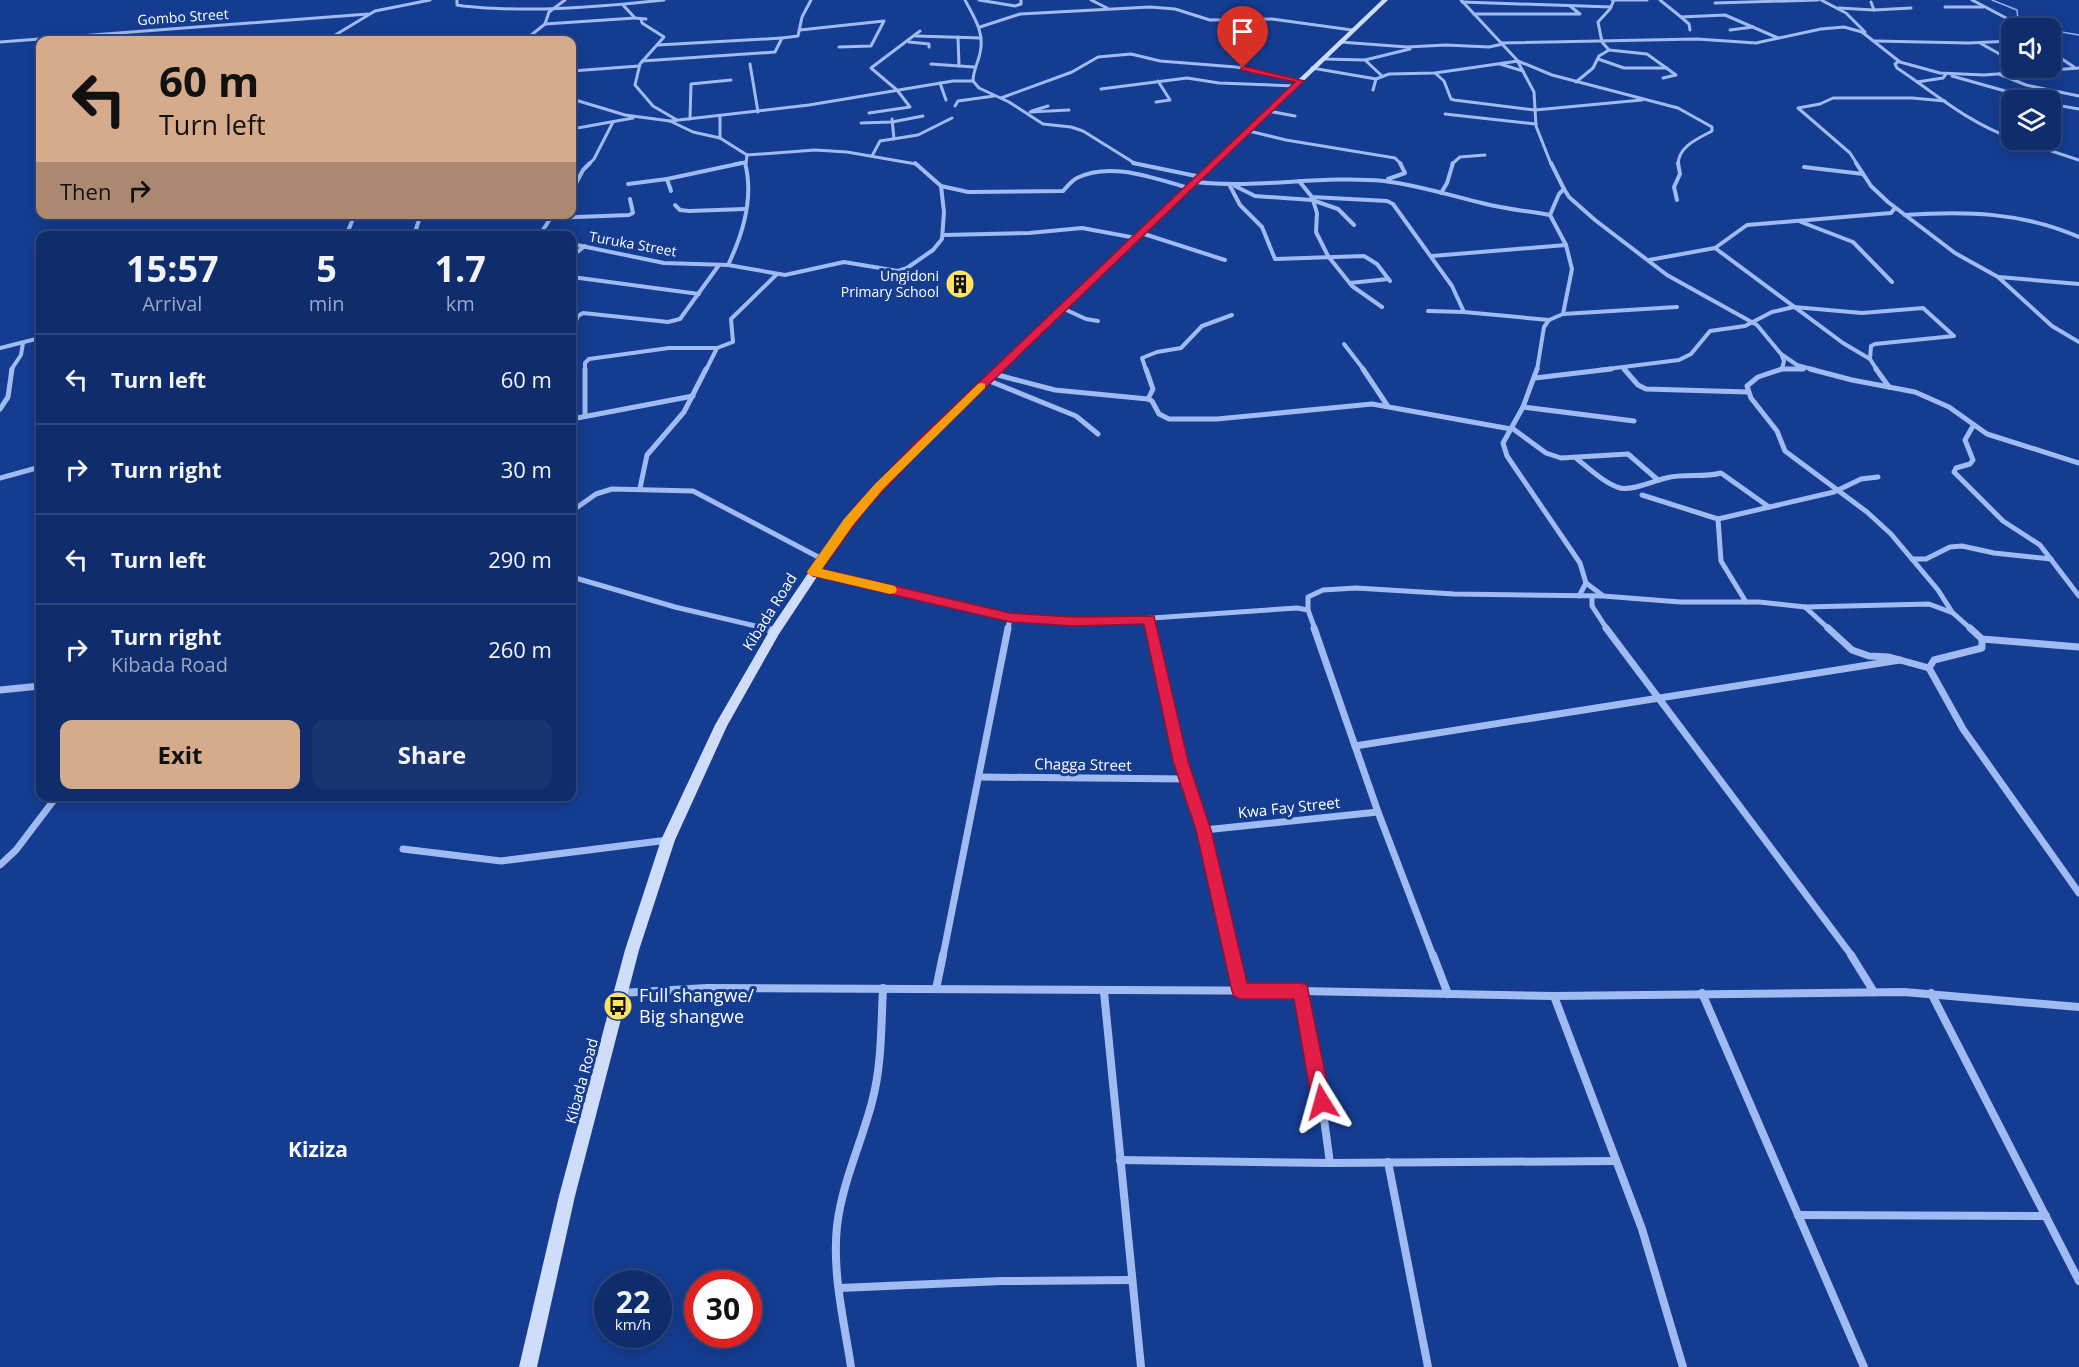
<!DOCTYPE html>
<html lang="en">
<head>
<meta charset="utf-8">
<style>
	:root { --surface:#0f2d6c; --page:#183572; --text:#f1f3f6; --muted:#9ba8c2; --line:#2f497f; --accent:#d6ab8b }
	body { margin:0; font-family:"Open Sans",sans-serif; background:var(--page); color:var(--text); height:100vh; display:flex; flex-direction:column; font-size:22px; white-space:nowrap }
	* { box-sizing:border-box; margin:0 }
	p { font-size:20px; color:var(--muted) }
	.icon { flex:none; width:33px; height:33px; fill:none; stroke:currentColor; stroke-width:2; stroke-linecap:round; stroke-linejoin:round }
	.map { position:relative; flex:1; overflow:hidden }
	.sheet { position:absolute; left:36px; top:231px; width:540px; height:570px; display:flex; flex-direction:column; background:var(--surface); border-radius:12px; box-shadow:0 3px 15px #0003,0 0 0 2px var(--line) }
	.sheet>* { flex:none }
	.top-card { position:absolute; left:36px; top:36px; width:540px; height:183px; border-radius:12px; box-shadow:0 3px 15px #0003,0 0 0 2px var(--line); background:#d6ab8b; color:#111; overflow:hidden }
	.controls { position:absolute; left:2001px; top:18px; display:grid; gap:12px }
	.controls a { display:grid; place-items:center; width:60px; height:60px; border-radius:12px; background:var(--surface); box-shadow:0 3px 15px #0003,0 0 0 2px var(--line); font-size:30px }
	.speed { position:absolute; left:594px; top:1270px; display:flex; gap:12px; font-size:30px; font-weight:700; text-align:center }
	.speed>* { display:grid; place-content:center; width:78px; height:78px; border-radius:50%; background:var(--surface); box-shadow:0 3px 15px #0003,0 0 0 2px var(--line); line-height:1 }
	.speed small { font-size:15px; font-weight:400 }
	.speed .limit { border:9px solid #d22; background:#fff; color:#111 }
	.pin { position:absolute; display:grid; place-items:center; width:51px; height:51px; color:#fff; margin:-62px -26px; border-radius:50% 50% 50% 0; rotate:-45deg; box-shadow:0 0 6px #0007 }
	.pin .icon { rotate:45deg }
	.me { position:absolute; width:66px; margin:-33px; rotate:352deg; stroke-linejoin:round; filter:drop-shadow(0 0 4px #0008) }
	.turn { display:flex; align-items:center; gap:21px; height:126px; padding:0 24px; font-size:27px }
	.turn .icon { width:78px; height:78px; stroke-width:2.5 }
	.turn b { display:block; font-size:42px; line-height:51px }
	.then { display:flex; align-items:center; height:57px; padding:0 24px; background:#0003; gap:12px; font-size:22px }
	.eta { display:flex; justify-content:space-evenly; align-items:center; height:102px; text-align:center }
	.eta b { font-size:36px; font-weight:700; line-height:42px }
	.action { display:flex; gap:12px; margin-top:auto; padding:12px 24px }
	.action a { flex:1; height:69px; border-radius:12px; background:var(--accent); color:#111; font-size:24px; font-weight:700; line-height:69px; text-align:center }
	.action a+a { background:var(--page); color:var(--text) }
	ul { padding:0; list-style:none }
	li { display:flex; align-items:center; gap:18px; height:90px; padding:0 24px; border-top:2px solid var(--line) }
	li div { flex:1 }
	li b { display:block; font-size:22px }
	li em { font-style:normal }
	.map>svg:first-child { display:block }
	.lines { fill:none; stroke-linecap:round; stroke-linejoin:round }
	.stream { stroke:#92b4f4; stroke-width:1.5 }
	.minor-far4 { stroke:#a0bbf1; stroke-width:3 }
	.minor-far3 { stroke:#a0bbf1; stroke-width:4 }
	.minor-far2 { stroke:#a0bbf1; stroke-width:5 }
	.minor-far1 { stroke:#a0bbf1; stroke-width:7 }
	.minor { stroke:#a0bbf1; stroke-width:8 }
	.secondary { fill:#cfddfb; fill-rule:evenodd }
	.route { fill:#e11d48; stroke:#92132f; stroke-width:1.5 }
	.slow { fill:#f59e0b }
	.labels { text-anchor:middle; stroke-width:6; stroke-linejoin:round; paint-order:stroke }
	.far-street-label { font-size:14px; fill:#fff; stroke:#143c90 }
	.far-poi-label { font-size:14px; fill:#fff; stroke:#143c90; text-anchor:end }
	.street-label { font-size:15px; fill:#fff; stroke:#143c90 }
	.near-poi-label { font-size:18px; fill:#fff; stroke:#143c90; text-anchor:start }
	.near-quarter-label { font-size:21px; font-weight:bold; fill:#fff; stroke:#143c90 }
</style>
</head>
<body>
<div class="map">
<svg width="2079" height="1367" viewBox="0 0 2079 1367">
	<rect width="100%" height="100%" fill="#143c90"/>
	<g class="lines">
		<g class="stream">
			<path d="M1992 0 2017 10 2018 20 2028 25 2045 28"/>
			<path d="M2050 30 2079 35"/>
		</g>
		<g class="minor-far4">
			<path d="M457 0V5L463 6C529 13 598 7 664 0"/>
			<path d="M965 0C974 17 985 33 980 53 978 63 973 71 973 81L979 88 1009 102 1043 124 1071 127 1083 131 1136 164"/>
			<path d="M979 0 1015 6 1021 4V0"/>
			<path d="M1091 0 1107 8"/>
			<path d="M1612 0H1647"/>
			<path d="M1614 0 1610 9 1598 22 1602 42 1609 50 1647 54 1676 75 1663 78"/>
			<path d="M1660 0 1681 17 1725 15 1778 38"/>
			<path d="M1821 0 1846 13 1865 32"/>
			<path d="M1972 0 2025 28"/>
			<path d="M1462 2 1611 7"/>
			<path d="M1715 3 1818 0"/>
			<path d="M623 5 635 18 646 19"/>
			<path d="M1945 7H1983"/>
			<path d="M1839 8 1874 10 1871 2"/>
			<path d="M1874 10 1911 8"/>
			<path d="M1474 14H1580L1570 6"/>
			<path d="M1681 17 1689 24 1690 30"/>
			<path d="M641 19 642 23 664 37 640 64 635 85 653 106 677 120"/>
			<path d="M545 24 635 18"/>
			<path d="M980 27 1020 14 1150 7 1175 9 1210 20 1272 19 1352 30"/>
			<path d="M800 30 884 21 871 46 839 47"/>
			<path d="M1730 30 1753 27"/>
			<path d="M916 36 981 38"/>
			<path d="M958 37 959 66"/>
			<path d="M327 40 375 11 430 0"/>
			<path d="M525 40 545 24 549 12 565 0"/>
			<path d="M1875 41 1969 43 2012 41"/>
			<path d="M0 42 368 14"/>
			<path d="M909 42 929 44V47"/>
			<path d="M1340 42 1407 47 1446 45 1489 47 1503 44"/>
			<path d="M1502 43 1697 39 1756 43 1821 29 1844 27 1862 32 1900 62 1940 73 1984 75 2079 68"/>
			<path d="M1980 43 2012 61"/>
			<path d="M658 45 782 38"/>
			<path d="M2050 51 2074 67"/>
			<path d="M1323 59 1365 60 1410 49"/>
			<path d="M1598 59 1624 68H1667"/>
			<path d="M1365 60 1381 75"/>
			<path d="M642 61 775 52 782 38 798 36 802 17 811 0"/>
			<path d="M1518 61 1552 75 1678 108 1712 127V131C1697 139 1679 146 1678 164"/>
			<path d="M1899 61 1895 64 1897 68C1935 93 1968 123 2012 138"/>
			<path d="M1518 62 1534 92 1536 126 1551 164"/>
			<path d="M750 64 758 112"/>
			<path d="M931 64 974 67"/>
			<path d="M1500 64 1523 71"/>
			<path d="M1312 68 1376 79 1389 74 1435 73 1518 61 1461 0"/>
			<path d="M572 71 639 66"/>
			<path d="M1435 73 1444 81 1451 99 1454 100 1535 110 1642 100"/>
			<path d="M1999 74 2026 85 2079 96"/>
			<path d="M1952 76 2037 100"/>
			<path d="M1576 82 1593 68 1599 56 1609 50"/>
			<path d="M1917 82 1943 78 1946 74"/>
			<path d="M940 83 946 100"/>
			<path d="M1101 89 1187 78 1219 83 1295 86"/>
			<path d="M1373 90 1376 79"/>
			<path d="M1001 98 1072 72 1098 57 1131 54 1160 61 1236 67 1300 81"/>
			<path d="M572 99 625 115 670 121 693 132 720 138 747 155 815 150 847 152 916 164"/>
			<path d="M1156 102 1170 100 1158 81"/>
			<path d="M2050 104 2079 109"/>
			<path d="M955 106 958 101 994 96"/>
			<path d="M1032 111 1048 106"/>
			<path d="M1268 111 1295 116"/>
			<path d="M1030 112 1069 110"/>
			<path d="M869 113 910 107 897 90 871 68 920 31"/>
			<path d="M1445 114 1536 124"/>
			<path d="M720 116V138"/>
			<path d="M690 119 691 84 731 80"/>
			<path d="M892 119 894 139"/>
			<path d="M670 121 809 105 953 81H973"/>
			<path d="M861 123 892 122 923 116"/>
			<path d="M572 129 633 118"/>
			<path d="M1249 131 1286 140 1395 158 1401 164"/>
			<path d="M2018 140 2079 160"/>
			<path d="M872 156 880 141 918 135 952 118"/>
			<path d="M589 164 594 159 613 122"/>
			<path d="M735 164 745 162"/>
			<path d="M746 164 747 155"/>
			<path d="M1452 164 1460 157 1485 155"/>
			<path d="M1857 164 1850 153 1798 108 1820 104 1833 98H1912L1945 101"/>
		</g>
		<g class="minor-far3">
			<path d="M915 163 941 186 968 192 1063 191C1067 187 1071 181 1077 178 1111 161 1155 179 1189 188"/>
			<path d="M1133 163 1201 177"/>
			<path d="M1856 163 1871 186 1888 202 1955 253 1998 277 2052 326 2079 342"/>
			<path d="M1804 167 1863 174"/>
			<path d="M1388 179 1405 173 1400 163"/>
			<path d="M1299 181 1312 197 1387 201 1393 204 1452 286 1464 312 1549 320"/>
			<path d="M1196 182C1258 189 1321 175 1384 181 1417 185 1449 195 1482 203 1504 209 1528 211 1550 215L1566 245 1572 269 1563 314 1549 320 1544 327 1537 370"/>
			<path d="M628 184 667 179"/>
			<path d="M1230 186 1240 205 1262 227 1275 259 1364 256 1377 264 1390 281"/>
			<path d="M1235 186 1255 196 1312 200 1338 209 1354 225"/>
			<path d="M1564 189 1569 197 1595 220 1667 275 1757 325 1781 354 1797 365 1815 370"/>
			<path d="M572 191 583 170 590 163"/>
			<path d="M671 191 667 179 742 163"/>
			<path d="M1441 193 1447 183 1453 163"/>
			<path d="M1312 197 1317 213 1316 232 1328 256 1352 286 1382 307"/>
			<path d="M1677 200 1674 187 1680 174 1678 163"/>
			<path d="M675 205 680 210 689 211 745 209"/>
			<path d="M1550 215 1559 194 1564 189 1551 163"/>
			<path d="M1905 215C1966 211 2022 212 2079 237"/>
			<path d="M551 218 629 215 633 213 630 199"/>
			<path d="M1801 222 1853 242 1892 282"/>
			<path d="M1141 233 1225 260"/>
			<path d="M414 235 474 233 511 236"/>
			<path d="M414 235 421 214"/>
			<path d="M944 235 1029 233 1082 228 1136 238"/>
			<path d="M346 236 355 214"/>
			<path d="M390 236 414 233"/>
			<path d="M539 236 552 216"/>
			<path d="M572 244 664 263 728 265 785 275 844 262 898 271 907 268 933 250 942 239 944 212 941 186"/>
			<path d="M1715 248 1843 343 1870 359"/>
			<path d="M572 256 585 246"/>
			<path d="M1432 256 1566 245"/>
			<path d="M1649 260 1715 248 1747 225 1891 213 1895 208"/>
			<path d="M728 265C743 234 754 197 745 163"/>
			<path d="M572 277 699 294"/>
			<path d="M1999 277 2079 284"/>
			<path d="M1350 283 1388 279"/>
			<path d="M1062 308 1086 319 1098 321"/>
			<path d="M1428 311 1464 312"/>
			<path d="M1563 314 1677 307"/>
			<path d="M572 331 578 316 583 313 668 322 680 319 719 265"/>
			<path d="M1344 344 1364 370"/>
			<path d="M0 348 40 338"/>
			<path d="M1624 368 1626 370"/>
			<path d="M1782 369H1803"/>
			<path d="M11 370 21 355 23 343"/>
			<path d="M585 370V363L589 359 669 348H717"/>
			<path d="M706 370 717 348 733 342 731 319 777 274"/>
			<path d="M1146 370 1142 358 1157 352 1181 348 1202 326 1232 315"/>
			<path d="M1599 370 1679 360 1691 354 1710 331 1745 326 1772 312 1794 307 1862 313 1923 308 1954 336 1875 344 1871 346 1870 359 1877 370"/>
			<path d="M1779 370 1782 369 1784 361 1782 356"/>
		</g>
		<g class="minor-far2">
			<path d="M585 369V415"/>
			<path d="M1146 369 1153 389 1148 399"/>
			<path d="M1363 369 1387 405"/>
			<path d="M1537 369 1523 407 1503 443 1507 456 1580 563 1586 583 1579 596"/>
			<path d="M1624 369 1638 385 1646 389 1748 392"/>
			<path d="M1782 369 1758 377 1747 386 1751 398 1777 431 1785 451 1867 512 1891 534 1938 590 1952 612"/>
			<path d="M1782 369H1803"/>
			<path d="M1810 369 1852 380 1915 392 1949 407 1987 434 2079 463"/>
			<path d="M1876 369 1889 387"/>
			<path d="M994 374 1055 390 1148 399 1152 401 1159 414 1169 419H1217L1372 404 1511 429"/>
			<path d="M1535 378 1611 369"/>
			<path d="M987 380 1076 416 1098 434"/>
			<path d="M1523 407 1634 421"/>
			<path d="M0 409 8 397 12 369"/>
			<path d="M572 419 693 396"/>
			<path d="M1973 426 1965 440 1973 460 1970 464 1956 468 1954 472 2003 521 2040 545 2079 596"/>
			<path d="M1512 428 1546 453 1561 458 1628 454 1658 480"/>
			<path d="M1577 459C1590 469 1604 483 1620 488 1632 491 1653 481 1666 478 1685 473 1703 478 1721 473L1769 507"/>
			<path d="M0 478 40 467"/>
			<path d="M640 488 647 455 684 412 706 369"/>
			<path d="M1642 495 1718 519"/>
			<path d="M572 511 596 494 612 489 693 491 822 559"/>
			<path d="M1912 559H1926L1950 547 1962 546 1994 553 2051 559"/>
			<path d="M814 572 1010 618 1044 621H1109L1297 608 1308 610 1315 629"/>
			<path d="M572 577 675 607 768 629"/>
			<path d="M1586 583 1602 595"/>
			<path d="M1592 596V606L1607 629"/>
			<path d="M1746 602 1721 561 1718 519 1834 492 1861 479 1878 477"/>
			<path d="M1805 607 1829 629"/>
			<path d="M1308 610V597L1323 590 1356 588 1454 594 1603 596 1680 602H1759L1805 607 1929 604 1953 613 1971 629"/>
			<path d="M1150 619 1152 629"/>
			<path d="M1008 629 1010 618"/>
		</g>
		<g class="minor-far1">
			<path d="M762 628 775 631"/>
			<path d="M1152 628 1181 761 1204 830 1232 956"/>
			<path d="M1314 628 1378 812 1433 956"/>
			<path d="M1606 628 1852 956"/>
			<path d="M1828 628 1852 650 1869 656 1889 657 1929 668"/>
			<path d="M1970 628 1982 639 2079 647"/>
			<path d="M1982 639V648L1934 660 1929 668 1963 729 2079 893"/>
			<path d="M0 690 40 686"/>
			<path d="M1355 746 1900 660"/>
			<path d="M979 777 1186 779"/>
			<path d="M1204 830 1378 812"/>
			<path d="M403 849 501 861 668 840"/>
			<path d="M0 865 16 850 57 796"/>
			<path d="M943 956 1008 628"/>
		</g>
		<g class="minor">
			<path d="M1232 955 1240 991"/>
			<path d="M1433 955 1448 994"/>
			<path d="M1851 955 1874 992"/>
			<path d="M936 989 943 955"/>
			<path d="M1301 991 1316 1061 1330 1163"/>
			<path d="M1104 992 1141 1367"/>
			<path d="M621 993 707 988 1301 991 1554 996 1904 992 2079 1007"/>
			<path d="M1702 993 1864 1367"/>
			<path d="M1931 993 2079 1281"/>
			<path d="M1554 996 1642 1229 1683 1367"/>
			<path d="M1120 1160 1330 1163 1615 1161"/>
			<path d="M1388 1162 1428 1367"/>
			<path d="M1798 1215 2046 1216"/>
			<path d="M840 1288 1002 1281 1132 1280"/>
			<path d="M851 1367C844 1321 832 1273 837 1226 842 1183 861 1144 872 1102 882 1065 881 1026 883 988"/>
		</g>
		<path class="secondary" d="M1382 0H1388L923 446 852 524 779 634 727 726 675 840 639 950 575 1196 537 1367H519L559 1196 625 950 661 840 715 725 771 628 844 520 917 442Z"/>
	</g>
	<path class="route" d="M1243 66 1304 81 924 447 865 510 822 569 1010 613 1074 617 1154 616 1188 761 1211 830 1247 983H1301L1307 985 1331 1102 1328 1108 1322 1111 1315 1108 1312 1102 1294 999H1240L1234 996 1232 991 1196 830 1173 761 1144 624 1074 626 1010 622 813 576 807 572 857 504 916 442 1295 82 1240 70Z"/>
	<path class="slow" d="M981 383 985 384V388L883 489 853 525 822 569 895 586 897 590 895 593 890 594 809 575 807 572 809 569 844 519 875 484 978 384Z"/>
	<defs>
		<g id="building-disc" transform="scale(1.5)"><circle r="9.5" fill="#ffe460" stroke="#143c90"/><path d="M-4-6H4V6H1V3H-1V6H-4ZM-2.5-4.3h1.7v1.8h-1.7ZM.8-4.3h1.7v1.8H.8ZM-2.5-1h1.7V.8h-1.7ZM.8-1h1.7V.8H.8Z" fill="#111"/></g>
		<g id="bus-disc" transform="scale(1.5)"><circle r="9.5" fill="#ffe460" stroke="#143c90"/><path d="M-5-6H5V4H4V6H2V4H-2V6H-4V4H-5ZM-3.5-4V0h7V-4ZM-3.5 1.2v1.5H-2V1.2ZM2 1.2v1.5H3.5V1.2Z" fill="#111"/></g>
	</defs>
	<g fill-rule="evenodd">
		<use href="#building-disc" x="960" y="284"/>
		<use href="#bus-disc" x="618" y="1006"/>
	</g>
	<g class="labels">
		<g class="far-street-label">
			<text transform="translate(183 17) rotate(-4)" y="5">Gombo Street</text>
			<text transform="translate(633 244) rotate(10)" y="5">Turuka Street</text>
		</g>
		<g class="far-poi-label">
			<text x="939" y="281">Ungidoni<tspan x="939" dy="16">Primary School</tspan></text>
		</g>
		<g class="street-label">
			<text transform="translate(770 612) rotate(-58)" y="5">Kibada Road</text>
			<text transform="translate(1083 765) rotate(1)" y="5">Chagga Street</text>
			<text transform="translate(1289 808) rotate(-6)" y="5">Kwa Fay Street</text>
			<text transform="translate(582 1081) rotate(-75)" y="5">Kibada Road</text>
		</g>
		<g class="near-poi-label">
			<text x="639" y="1002">Full shangwe/<tspan x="639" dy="21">Big shangwe</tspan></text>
		</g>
		<g class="near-quarter-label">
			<text x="318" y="1157">Kiziza</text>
		</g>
	</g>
</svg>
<div class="controls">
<a><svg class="icon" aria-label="sound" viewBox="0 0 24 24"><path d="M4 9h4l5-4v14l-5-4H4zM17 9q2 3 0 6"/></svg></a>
<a><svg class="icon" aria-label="layers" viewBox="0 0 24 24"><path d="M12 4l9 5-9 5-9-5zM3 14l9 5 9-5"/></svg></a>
</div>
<div class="speed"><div>22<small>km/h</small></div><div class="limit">30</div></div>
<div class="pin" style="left:1243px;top:68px;background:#d93025"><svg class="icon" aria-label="arrive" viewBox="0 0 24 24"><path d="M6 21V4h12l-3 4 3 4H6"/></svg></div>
<svg class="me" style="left:1322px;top:1102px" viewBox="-20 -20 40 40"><path d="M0-17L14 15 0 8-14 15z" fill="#e11d48" stroke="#fff" stroke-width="4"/></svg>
<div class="top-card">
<div class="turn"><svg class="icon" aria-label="left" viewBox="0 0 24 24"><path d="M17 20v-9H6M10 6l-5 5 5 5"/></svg><div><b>60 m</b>Turn left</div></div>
<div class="then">Then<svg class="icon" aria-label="right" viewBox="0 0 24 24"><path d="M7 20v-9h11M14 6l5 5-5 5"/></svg></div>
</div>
<section class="sheet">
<div class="eta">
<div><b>15:57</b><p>Arrival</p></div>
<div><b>5</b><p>min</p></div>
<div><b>1.7</b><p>km</p></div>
</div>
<ul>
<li><svg class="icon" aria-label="left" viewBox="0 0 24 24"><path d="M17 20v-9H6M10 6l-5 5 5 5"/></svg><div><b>Turn left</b></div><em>60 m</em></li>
<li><svg class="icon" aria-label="right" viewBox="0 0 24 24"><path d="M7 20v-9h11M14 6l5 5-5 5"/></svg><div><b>Turn right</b></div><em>30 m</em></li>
<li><svg class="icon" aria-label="left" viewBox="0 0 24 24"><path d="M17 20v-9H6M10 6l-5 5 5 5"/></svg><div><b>Turn left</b></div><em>290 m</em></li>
<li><svg class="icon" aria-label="right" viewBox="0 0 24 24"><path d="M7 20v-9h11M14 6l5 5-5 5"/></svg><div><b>Turn right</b><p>Kibada Road</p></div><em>260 m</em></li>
</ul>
<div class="action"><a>Exit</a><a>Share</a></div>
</section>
</div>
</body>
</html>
